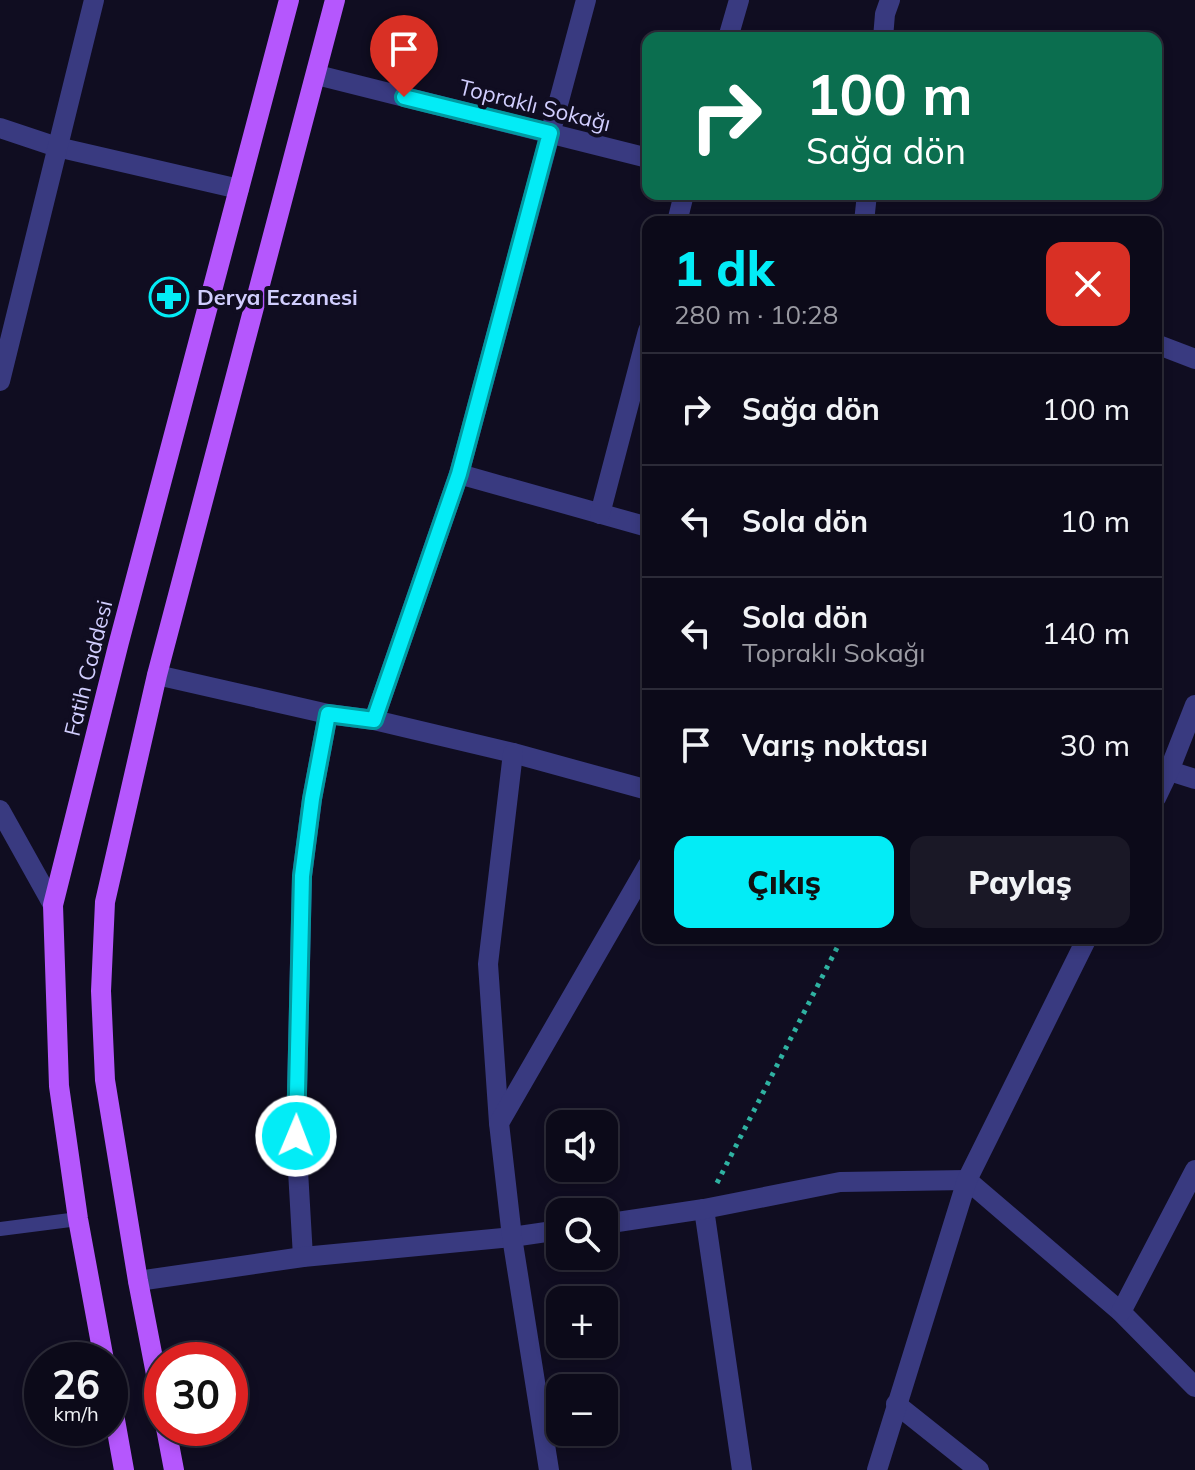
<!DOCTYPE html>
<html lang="tr">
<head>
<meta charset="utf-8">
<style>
	:root { --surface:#0c0a19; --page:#1a1826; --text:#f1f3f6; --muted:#9a9aa2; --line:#2c2b38; --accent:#03ecf6 }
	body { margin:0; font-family:Mulish,sans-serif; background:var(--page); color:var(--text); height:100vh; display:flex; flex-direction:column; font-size:30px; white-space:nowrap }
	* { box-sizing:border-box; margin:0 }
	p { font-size:26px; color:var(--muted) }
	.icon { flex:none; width:44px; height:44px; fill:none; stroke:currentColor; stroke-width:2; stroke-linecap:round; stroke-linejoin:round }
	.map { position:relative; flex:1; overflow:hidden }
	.panel { position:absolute; left:642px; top:216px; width:520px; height:728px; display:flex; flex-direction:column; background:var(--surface); border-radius:16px; box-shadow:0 4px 12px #0003,0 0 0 2px var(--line) }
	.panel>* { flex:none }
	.banner { position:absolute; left:642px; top:32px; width:520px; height:168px; border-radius:16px; box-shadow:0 4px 12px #0003,0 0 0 2px var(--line); background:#0b6e4f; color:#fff; overflow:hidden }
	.fabs { position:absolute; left:546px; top:1110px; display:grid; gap:16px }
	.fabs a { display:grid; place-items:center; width:72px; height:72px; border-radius:16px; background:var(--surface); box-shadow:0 4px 12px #0003,0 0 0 2px var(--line); font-size:40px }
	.speed { position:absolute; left:24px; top:1342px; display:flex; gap:16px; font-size:40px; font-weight:700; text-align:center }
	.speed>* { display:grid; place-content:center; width:104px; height:104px; border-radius:50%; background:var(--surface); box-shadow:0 4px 12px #0003,0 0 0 2px var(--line); line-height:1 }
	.speed small { font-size:20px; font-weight:400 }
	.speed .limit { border:12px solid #d22; background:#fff; color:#111 }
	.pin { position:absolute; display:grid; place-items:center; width:68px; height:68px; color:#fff; margin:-82px -34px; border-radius:50% 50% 50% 0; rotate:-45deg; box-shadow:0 0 8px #0007 }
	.pin .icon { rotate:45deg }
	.me { position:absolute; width:88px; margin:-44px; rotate:1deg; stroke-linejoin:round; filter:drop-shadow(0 0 6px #0008) }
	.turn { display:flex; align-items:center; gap:28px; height:168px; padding:0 32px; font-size:36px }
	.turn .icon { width:104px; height:104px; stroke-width:2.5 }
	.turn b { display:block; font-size:56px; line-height:68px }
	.round { display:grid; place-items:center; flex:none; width:84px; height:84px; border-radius:16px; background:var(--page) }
	.headline { display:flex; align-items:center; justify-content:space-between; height:136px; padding:0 32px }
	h1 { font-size:48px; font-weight:800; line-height:60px; color:var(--accent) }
	.button { display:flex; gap:16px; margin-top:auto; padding:16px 32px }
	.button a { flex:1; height:92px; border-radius:16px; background:var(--accent); color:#111; font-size:32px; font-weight:800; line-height:92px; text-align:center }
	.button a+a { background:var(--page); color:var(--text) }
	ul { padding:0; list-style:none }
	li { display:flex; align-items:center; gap:24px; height:112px; padding:0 32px; border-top:2px solid var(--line) }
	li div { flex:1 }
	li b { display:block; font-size:30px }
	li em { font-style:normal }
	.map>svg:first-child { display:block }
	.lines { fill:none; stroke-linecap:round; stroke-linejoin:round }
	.path { stroke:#2fb2a2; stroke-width:5; stroke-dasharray:4 6; stroke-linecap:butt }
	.service { stroke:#393a80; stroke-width:14 }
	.minor { stroke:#393a80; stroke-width:20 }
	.primary { stroke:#b557fd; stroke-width:20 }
	.route-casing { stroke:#0299a0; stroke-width:20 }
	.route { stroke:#03ecf6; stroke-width:14 }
	.labels { text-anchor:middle; stroke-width:8; stroke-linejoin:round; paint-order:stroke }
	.street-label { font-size:22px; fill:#d1cefe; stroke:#100d21 }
	.poi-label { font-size:22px; font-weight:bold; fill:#d1cefe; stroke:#100d21; text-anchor:start }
</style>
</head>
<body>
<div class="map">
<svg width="1195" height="1470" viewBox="0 0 1195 1470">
	<rect width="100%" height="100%" fill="#100d21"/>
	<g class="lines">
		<path class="path" d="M717 1183 842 938"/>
		<path class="service" d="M0 1229 78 1219"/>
		<g class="minor">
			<path d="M728 38 739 0"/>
			<path d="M883 38 885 14 890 0"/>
			<path d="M317 75 648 158"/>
			<path d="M0 128 57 147 239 189"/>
			<path d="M677 222 684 194"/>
			<path d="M864 222 867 194"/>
			<path d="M1156 344 1195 359"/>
			<path d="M0 381 94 0"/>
			<path d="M459 474 648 527"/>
			<path d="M600 514 648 331"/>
			<path d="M157 675 328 714 374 720 513 753 648 790"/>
			<path d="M374 720 459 474 586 0"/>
			<path d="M1160 768 1195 779"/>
			<path d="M1156 798 1169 771 1195 705"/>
			<path d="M0 810 53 905"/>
			<path d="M499 1123 488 964 513 753"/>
			<path d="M704 1209 742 1470"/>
			<path d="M604 1224 704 1209 840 1182 967 1180 1121 1312 1195 1387"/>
			<path d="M303 1257 296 1136 302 876 312 799 328 714"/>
			<path d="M138 1281 303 1257 512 1237 560 1230"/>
			<path d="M1121 1312 1195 1170"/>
			<path d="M896 1404 979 1470"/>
			<path d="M549 1470 512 1237 499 1123 648 865"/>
			<path d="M877 1470 967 1180 1087 938"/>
		</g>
		<g class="primary">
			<path d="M104 1360 78 1219 59 1086 53 905 119 642 289 0"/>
			<path d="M110 1392 124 1470"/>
			<path d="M162 1405 138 1281 105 1080 101 991 105 902 157 675 335 0"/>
			<path d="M166 1428 174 1470"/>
		</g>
	</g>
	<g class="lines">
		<g class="route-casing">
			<path id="route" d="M296 1136 302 876 312 799 328 714 374 720 459 474 550 133 404 97"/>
		</g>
		<use href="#route" class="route"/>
	</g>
	<defs>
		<g id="pharmacy-ring" transform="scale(2)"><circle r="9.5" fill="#100d21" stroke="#03ecf6" stroke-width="1.5"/><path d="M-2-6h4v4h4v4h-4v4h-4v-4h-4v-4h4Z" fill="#03ecf6"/></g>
	</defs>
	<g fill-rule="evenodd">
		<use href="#pharmacy-ring" x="169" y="297"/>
	</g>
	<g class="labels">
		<g class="street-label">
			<text transform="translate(535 105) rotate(14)" y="8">Topraklı Sokağı</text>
			<text transform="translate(88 668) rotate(-76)" y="8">Fatih Caddesi</text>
		</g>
		<g class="poi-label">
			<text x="197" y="305">Derya Eczanesi</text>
		</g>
	</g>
</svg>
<div class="fabs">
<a><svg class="icon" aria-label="sound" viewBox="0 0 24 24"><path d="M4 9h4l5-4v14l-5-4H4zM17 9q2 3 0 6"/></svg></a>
<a><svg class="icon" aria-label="search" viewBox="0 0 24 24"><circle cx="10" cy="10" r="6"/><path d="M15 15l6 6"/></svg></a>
<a>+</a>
<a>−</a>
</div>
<div class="speed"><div>26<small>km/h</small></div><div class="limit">30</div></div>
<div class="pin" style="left:404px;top:97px;background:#d93025"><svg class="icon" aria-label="arrive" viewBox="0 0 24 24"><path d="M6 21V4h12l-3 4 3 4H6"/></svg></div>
<svg class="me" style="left:296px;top:1136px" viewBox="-20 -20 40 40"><circle r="17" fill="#03ecf6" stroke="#fff" stroke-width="3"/><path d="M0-11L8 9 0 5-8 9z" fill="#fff"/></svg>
<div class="banner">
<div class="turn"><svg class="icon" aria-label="right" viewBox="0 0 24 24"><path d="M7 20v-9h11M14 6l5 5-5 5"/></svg><div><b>100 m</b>Sağa dön</div></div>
</div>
<section class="panel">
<div class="headline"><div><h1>1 dk</h1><p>280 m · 10:28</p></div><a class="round" style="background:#d93025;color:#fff"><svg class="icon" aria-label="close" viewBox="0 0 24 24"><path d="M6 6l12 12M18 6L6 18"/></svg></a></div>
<ul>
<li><svg class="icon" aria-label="right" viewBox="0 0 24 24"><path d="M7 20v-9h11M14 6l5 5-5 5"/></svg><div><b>Sağa dön</b></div><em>100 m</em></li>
<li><svg class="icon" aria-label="left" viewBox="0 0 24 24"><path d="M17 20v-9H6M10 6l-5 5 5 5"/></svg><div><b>Sola dön</b></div><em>10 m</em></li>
<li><svg class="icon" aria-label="left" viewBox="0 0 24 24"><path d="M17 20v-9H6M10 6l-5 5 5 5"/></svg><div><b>Sola dön</b><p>Topraklı Sokağı</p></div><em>140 m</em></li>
<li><svg class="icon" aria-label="arrive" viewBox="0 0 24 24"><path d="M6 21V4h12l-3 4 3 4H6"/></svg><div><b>Varış noktası</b></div><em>30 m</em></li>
</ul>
<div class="button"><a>Çıkış</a><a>Paylaş</a></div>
</section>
</div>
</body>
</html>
